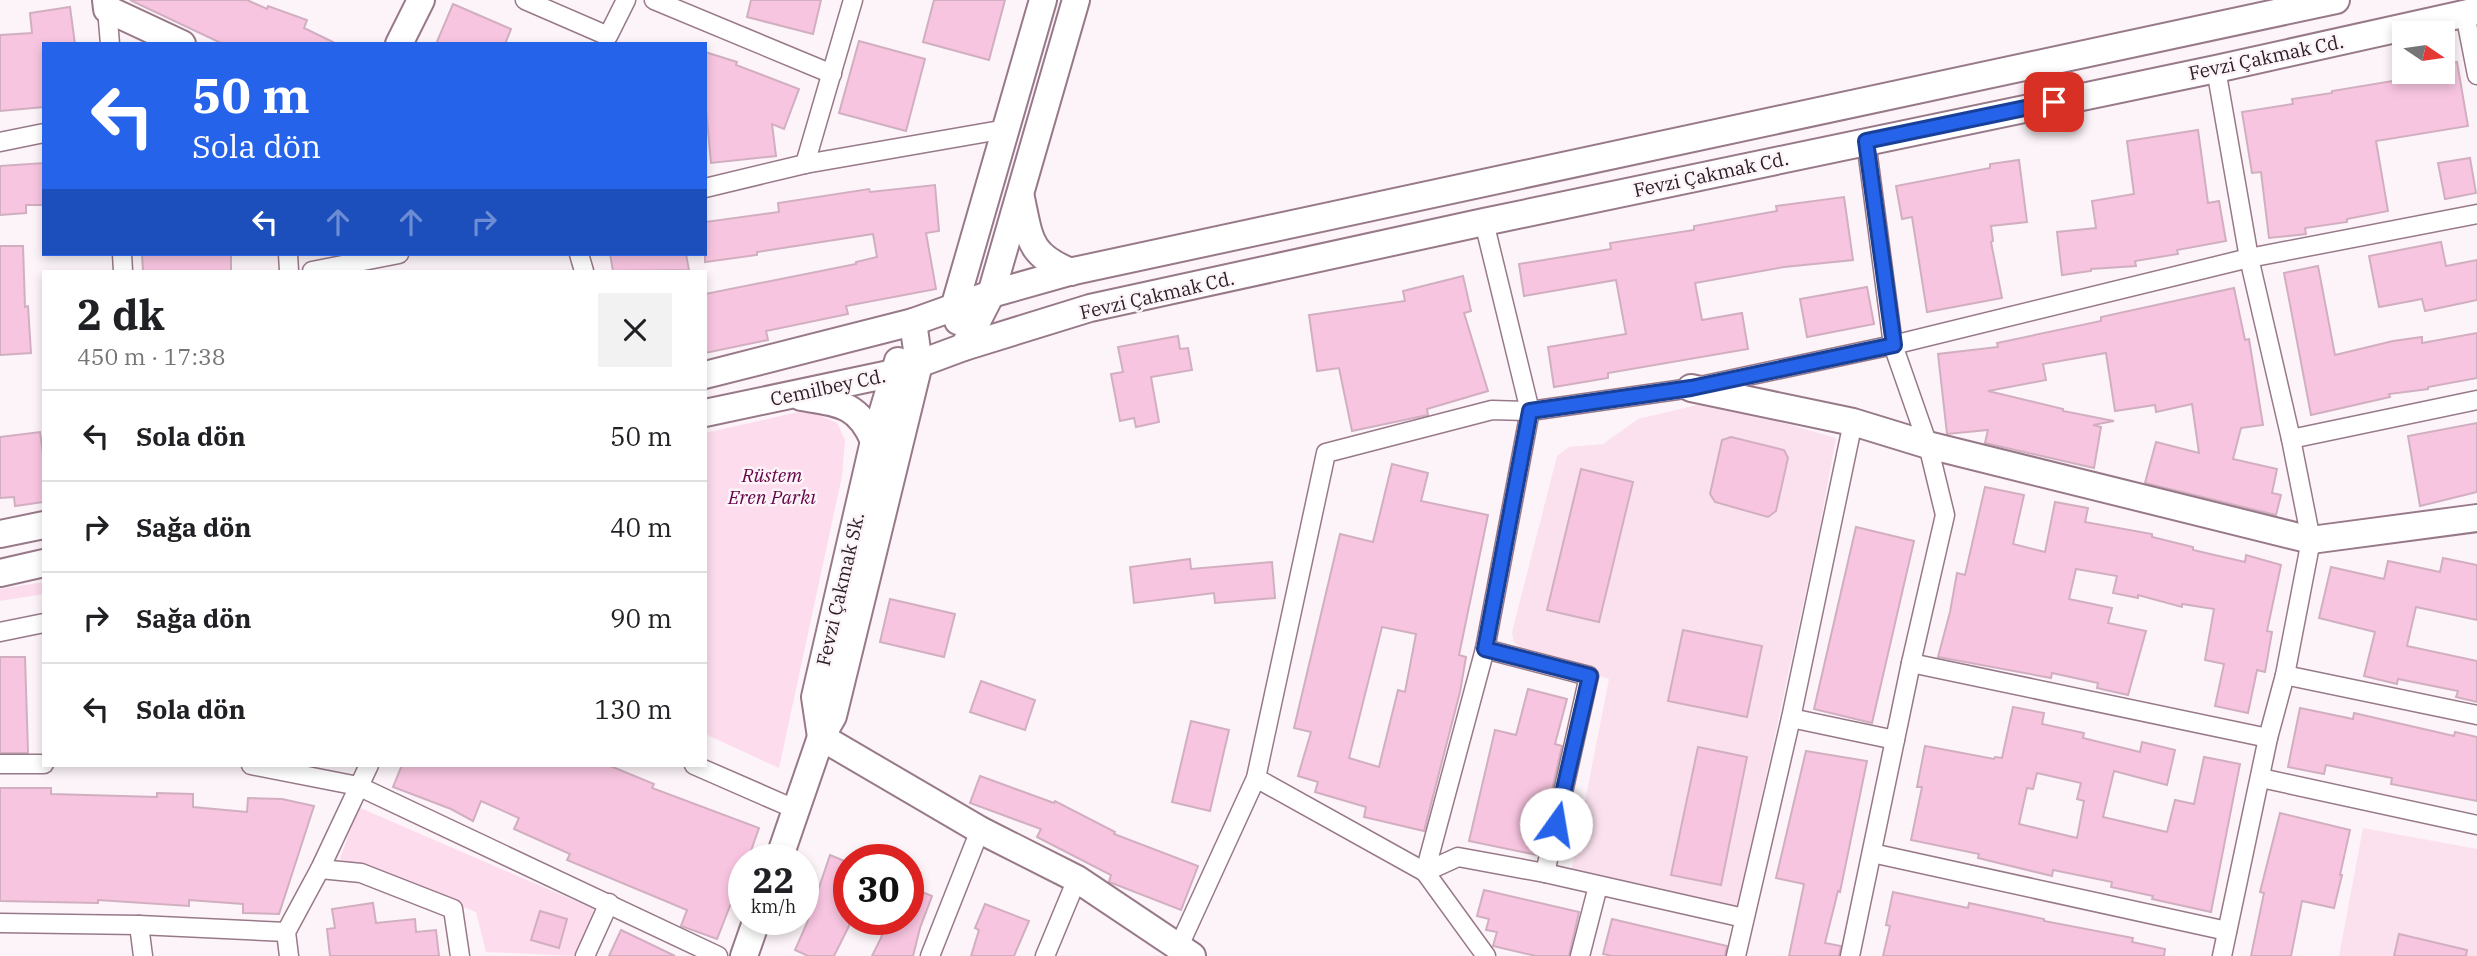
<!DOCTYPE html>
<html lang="tr">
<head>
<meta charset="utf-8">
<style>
	:root { --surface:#fff; --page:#f2f2f2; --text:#202124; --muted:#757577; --line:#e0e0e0 }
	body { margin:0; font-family:"IBM Plex Serif",serif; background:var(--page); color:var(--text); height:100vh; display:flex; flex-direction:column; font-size:26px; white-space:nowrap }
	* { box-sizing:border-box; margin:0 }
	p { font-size:23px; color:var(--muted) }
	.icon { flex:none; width:38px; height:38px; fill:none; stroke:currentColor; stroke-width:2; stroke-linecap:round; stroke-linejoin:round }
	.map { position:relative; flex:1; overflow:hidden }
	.side { position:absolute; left:42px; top:270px; width:665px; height:497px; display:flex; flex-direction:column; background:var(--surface); border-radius:0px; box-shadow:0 4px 10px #0003 }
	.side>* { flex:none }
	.top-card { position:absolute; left:42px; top:42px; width:665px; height:214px; border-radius:0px; box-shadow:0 4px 10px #0003; background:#2563eb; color:#fff; overflow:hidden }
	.needle { width:46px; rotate:103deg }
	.tools { position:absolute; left:2392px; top:21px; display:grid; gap:14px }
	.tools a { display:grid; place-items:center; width:63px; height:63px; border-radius:0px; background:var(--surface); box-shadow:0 4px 10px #0003; font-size:35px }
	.speed { position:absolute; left:728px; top:844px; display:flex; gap:14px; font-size:35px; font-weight:700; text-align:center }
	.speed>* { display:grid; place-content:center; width:91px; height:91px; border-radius:50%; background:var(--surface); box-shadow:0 4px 10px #0003; line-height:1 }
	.speed small { font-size:18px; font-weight:400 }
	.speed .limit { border:10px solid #d22; background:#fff; color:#111 }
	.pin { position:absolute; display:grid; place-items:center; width:60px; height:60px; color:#fff; margin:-30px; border-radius:14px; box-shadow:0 4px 10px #0006 }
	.me { position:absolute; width:77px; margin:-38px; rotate:13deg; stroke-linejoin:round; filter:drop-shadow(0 0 5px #0008) }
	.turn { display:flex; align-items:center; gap:24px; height:147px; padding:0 35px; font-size:32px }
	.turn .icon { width:91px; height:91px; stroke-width:2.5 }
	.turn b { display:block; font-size:49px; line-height:60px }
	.lanes { display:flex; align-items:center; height:66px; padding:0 35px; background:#0003; justify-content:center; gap:35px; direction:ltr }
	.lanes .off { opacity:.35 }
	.round { display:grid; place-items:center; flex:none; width:74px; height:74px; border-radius:0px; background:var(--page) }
	.summary { display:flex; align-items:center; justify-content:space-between; height:119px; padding:0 35px }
	h1 { font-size:42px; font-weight:800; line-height:52px }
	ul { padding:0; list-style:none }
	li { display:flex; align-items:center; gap:21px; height:91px; padding:0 35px; border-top:2px solid var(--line) }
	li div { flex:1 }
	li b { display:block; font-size:26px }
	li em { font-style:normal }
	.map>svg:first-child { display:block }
	.built { fill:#fbe1ee }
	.green { fill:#fddced }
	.building { fill:#f8c5e0; stroke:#d1afc0; stroke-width:2; fill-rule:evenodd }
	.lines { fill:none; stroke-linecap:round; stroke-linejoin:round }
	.street-casing { stroke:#987989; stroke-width:21 }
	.secondary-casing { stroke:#987989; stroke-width:30 }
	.street { stroke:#fff; stroke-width:18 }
	.secondary { stroke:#fff; stroke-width:26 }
	.route-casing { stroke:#184099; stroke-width:18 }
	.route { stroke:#2563eb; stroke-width:12 }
	.labels { text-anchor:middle; stroke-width:5; stroke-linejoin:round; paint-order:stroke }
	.street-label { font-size:19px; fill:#2a1d24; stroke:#fcf4f8 }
	.park-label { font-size:19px; font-style:italic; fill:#650346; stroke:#fcf4f8 }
</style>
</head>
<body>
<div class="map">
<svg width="2477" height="956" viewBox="0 0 2477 956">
	<rect width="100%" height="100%" fill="#fcf4f8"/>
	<g class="built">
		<path d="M1705 403 1728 407 1836 438 1819 531 1737 911 1571 873 1609 679 1523 649 1514 643 1512 632 1557 456 1569 447 1603 444 1638 419Z"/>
		<path d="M2363 828 2477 849V956H2339Z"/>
	</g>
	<g class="green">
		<path d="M807 410 837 423 845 440 842 476 779 768 705 734V433Z"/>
		<path d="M44 582V594L0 601V589Z"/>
		<path d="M358 807 594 909 579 956 486 952 476 912 340 859Z"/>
	</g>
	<g class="building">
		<path d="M130 0H247L267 9 268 6 307 20 304 28 337 44H223Z"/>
		<path d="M751 0H821L813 34 747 17Z"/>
		<path d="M934 0H1005L989 60 923 42Z"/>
		<path d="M453 4 511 29 505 44H436Z"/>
		<path d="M70 7 75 44H44V107L0 111V35L32 33 30 13Z"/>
		<path d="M859 41 925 59 906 131 839 113Z"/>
		<path d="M705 52 737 62 736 65 799 89 784 129 772 124 776 156 711 163 705 99Z"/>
		<path d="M2457 62 2468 126 2376 141 2388 211 2347 219V222L2305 228 2306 234 2269 238 2261 172 2252 173 2242 112 2293 104 2292 99 2332 93V91L2423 76 2422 72H2443V65Z"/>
		<path d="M2198 130 2208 203 2219 201 2226 241 2177 250 2178 254 2135 261 2136 266 2091 269V271L2062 275 2057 232 2096 228 2092 201 2134 194 2127 141Z"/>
		<path d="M2470 158 2476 193 2445 199 2438 163Z"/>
		<path d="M2019 160 2027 222 1991 226 1993 241 1991 242 2002 298 1927 312 1912 217 1902 219 1896 186 1990 168V164Z"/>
		<path d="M44 163V205H26V213L0 215V166Z"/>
		<path d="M935 185 939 231 926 233 936 289 846 306 848 314 766 331 768 340 705 353V294L856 264V262L877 257 873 234 757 252V255L705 262V222L779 212 778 203 869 189 870 192Z"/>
		<path d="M1844 197 1853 260 1784 267 1695 283 1702 320 1742 313 1748 349 1608 373V378L1554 387 1548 347 1626 334 1616 280 1524 296 1519 264 1611 249 1610 243 1694 230V226L1777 211 1776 206Z"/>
		<path d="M2441 242 2446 266 2477 260V300L2425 311 2422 299 2379 307 2369 256Z"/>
		<path d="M0 246H23L25 307 28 306 31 353 0 355Z"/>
		<path d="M142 254H231V271H143Z"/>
		<path d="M610 254H686L689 270 613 271Z"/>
		<path d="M2318 266 2335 355 2393 341 2422 337V343L2477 333V378L2428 387V389L2389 394 2390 397 2311 415 2284 273Z"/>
		<path d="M1463 276 1471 311 1464 313 1488 391 1427 409 1428 415 1352 431 1339 368 1317 371 1309 315 1405 301 1403 291Z"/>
		<path d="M1867 287 1874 324 1807 337 1800 299Z"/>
		<path d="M2234 288 2245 340 2249 339 2263 425 2241 428 2233 459 2277 469 2272 493 2281 495 2276 515 2145 483 2156 442 2199 453 2192 404 2156 412 2155 405 2115 411 2106 353 2043 364 2046 380 1988 391 2063 409V411L2114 421 2093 425 2101 427 2094 468 1985 443 1988 430 1947 434 1938 354 1998 347 1997 343 2101 321V317Z"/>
		<path d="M1178 336 1180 349 1188 348 1192 370 1151 377 1159 422 1136 427 1134 418 1120 421 1111 374 1123 372 1118 347Z"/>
		<path d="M2477 423V492L2420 506 2408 436Z"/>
		<path d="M40 432 44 461V502L15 506 14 497 0 498V437Z"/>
		<path d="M1731 437 1784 450 1788 458 1776 511 1768 517 1715 502 1710 494 1722 440Z"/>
		<path d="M1392 464 1428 473 1421 501 1488 515 1459 655 1466 657 1460 692 1424 831 1364 817 1366 807 1315 792 1318 782 1298 776 1311 732 1294 728 1340 534 1373 542ZM1382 627 1416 634 1405 692 1398 690 1379 767 1349 758Z"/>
		<path d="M1581 469 1633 482 1599 622 1547 610Z"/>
		<path d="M1985 487 2024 495 2013 544 2045 552 2055 502 2088 508 2085 522 2152 534V537L2193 547V550L2245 562 2246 555 2281 565 2267 631 2272 632 2265 672 2257 670 2248 713 2215 706 2224 664 2205 660 2214 609 2182 604V607L2138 595V598L2113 593 2117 576 2076 569 2069 599 2112 608 2108 623 2146 631 2128 695 2097 688 2098 683 2052 673 2051 678 1938 657 1950 612 1957 573 1965 575Z"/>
		<path d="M1856 527 1914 541 1872 723 1814 709Z"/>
		<path d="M2443 558 2477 565V620L2416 607 2407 646 2477 661V702L2456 697 2458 691 2398 679 2397 684 2364 676 2375 632 2319 618 2331 567 2384 579 2388 561 2440 572Z"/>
		<path d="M1190 559 1191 569 1272 562 1275 598 1215 603 1214 593 1134 603 1130 567Z"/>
		<path d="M890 599 955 614 944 657 880 642Z"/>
		<path d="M1683 630 1762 646 1747 717 1668 701Z"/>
		<path d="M0 657H25L28 753H0Z"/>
		<path d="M981 681 1035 700 1025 730 970 712Z"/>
		<path d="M1528 689 1567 699 1555 744 1562 746 1537 855 1469 841 1495 730 1516 735Z"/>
		<path d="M2013 707 2044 713 2042 724 2084 733 2083 738 2140 752 2142 742 2175 750 2167 785 2114 771 2103 817 2167 832 2175 800 2194 804 2204 757 2240 764 2211 912 2152 899 2153 896 2111 887 2112 882 2053 870 2052 876 1978 858 1979 854 1911 840 1922 787H1917L1925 746 1994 759 1995 757 2002 758ZM2037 773 2081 783 2077 799 2084 801 2077 838 2019 824 2027 788 2033 789Z"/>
		<path d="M2300 708 2353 719 2354 713 2454 736 2455 732 2477 737V801L2391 784 2392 778 2326 765 2324 774 2288 767Z"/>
		<path d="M1191 721 1229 730 1210 811 1172 802Z"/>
		<path d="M1698 747 1747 757 1721 885 1671 875Z"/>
		<path d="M1806 751 1867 761 1840 892 1838 891 1825 943 1841 946 1839 956H1789L1804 884 1776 878Z"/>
		<path d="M402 765H608L654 784 652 788 759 828 748 859H744V870L717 939 681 926 687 910 567 860 570 854 514 829 519 818 481 801 473 821 451 809 393 787Z"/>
		<path d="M980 776 1054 803 1055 801 1115 832 1114 834 1198 866 1181 910 1109 882 1111 875 1037 837 1041 829 970 803Z"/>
		<path d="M0 788H51V794L157 797V793L193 794V807L247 812 248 798 282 799 314 806 279 914 243 913V904L189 900V906L98 900V903L0 901Z"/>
		<path d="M2280 813 2350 830 2340 875H2342L2334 908 2302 901 2291 956H2251L2264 893 2260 892Z"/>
		<path d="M830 855 849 863V926L834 956H808L795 950 807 923Z"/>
		<path d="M908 886 932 896 920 928 913 956H872L881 938 886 919H908Z"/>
		<path d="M1484 890 1579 912 1569 956H1536L1493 946 1497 932 1486 930 1489 919 1477 916Z"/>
		<path d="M1893 892 1968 908 1969 903 2044 919V921L2133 938 2132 942 2165 949 2164 956H1883L1890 926 1886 925Z"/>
		<path d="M373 903 376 923 415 919 416 932 436 930 439 956H330L327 929 335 928 332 909Z"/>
		<path d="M985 904 1029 921 1014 956H971L979 930 975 928Z"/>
		<path d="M540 911 567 919 559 948 531 940Z"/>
		<path d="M1612 919 1727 946 1725 956H1612L1603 954Z"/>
		<path d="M621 930 675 956H609Z"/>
		<path d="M2399 934 2467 950 2466 956H2394Z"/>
	</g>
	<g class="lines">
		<g class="street-casing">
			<g id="street">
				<path d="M525 0 608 36 626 0"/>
				<path d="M654 0 832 74"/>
				<path d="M107 9 110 44"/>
				<path d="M2465 14 2477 75"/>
				<path d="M2216 69 2249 258 2291 439 2311 540 2285 675 2268 738 2222 956"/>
				<path d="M0 142 44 133"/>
				<path d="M805 164 853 0"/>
				<path d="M705 188 805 164 1006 129"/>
				<path d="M122 254 123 271"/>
				<path d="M288 254 289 271"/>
				<path d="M579 254 584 271"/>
				<path d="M312 271 399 254"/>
				<path d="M2291 439 2477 400"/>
				<path d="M0 632 44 623"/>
				<path d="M1485 649 1589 676 1545 873"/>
				<path d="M1911 663 2268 738"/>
				<path d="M2285 675 2477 715"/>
				<path d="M1791 718 1895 740"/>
				<path d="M0 764H44"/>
				<path d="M251 765 358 786 718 956"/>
				<path d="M694 765 797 810"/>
				<path d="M1256 778 1425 872 1486 956"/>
				<path d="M2261 778 2477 825"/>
				<path d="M1872 853 2227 931"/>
				<path d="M320 869 361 873 453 909 460 956"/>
				<path d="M1425 872 1485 649 1530 411 1484 222"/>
				<path d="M1425 872 1458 857 1545 873 1744 918"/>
				<path d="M0 923 139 925 286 932"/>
				<path d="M139 925 143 956"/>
				<path d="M1179 946 1256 778 1326 453 1492 410 1530 411 1691 388 1893 345 2249 258 2477 214"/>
				<path d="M289 956 286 932 320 869 369 765"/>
				<path d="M585 956 609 903"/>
				<path d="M930 956 980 830"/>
				<path d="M1045 956 1077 879"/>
				<path d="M1580 956 1598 886"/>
				<path d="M1736 956 1791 718 1853 422"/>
				<path d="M1850 956 1911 663 1945 515 1928 445 1893 345 1866 141"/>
			</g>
		</g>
		<g class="secondary-casing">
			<g id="secondary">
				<path d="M106 0 107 9 182 44"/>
				<path d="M399 44 421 0"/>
				<path d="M1021 198C1030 240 1029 255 1071 272"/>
				<path d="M958 321 954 308 1043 0"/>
				<path d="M964 347 991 294 1076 0"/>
				<path d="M705 375 913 322 991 294 1069 272 2336 0"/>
				<path d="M1691 388 1853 422 1928 445 2311 540 2477 518"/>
				<path d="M801 397C838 403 858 403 874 441"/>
				<path d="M705 413 894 373 964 347 1090 308 1484 222 2216 69 2477 11"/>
				<path d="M0 534 44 525"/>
				<path d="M0 573 44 563"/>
				<path d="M821 737 980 830 1077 879 1192 956"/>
				<path d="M821 737 815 697 874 441 898 361"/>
				<path d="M779 859 821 737 833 716 919 364 913 322"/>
				<path d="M744 956 757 919"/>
			</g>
		</g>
		<use href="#street" class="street"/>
		<use href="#secondary" class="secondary"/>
	</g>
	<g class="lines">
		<g class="route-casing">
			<path id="route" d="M1556 824 1590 676 1485 649 1530 411 1691 388 1894 345 1866 141 2054 102"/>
		</g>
		<use href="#route" class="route"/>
	</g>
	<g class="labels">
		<g class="street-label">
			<text transform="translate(2266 57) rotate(-12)" y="7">Fevzi Çakmak Cd.</text>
			<text transform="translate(1711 174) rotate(-12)" y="7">Fevzi Çakmak Cd.</text>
			<text transform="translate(1157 295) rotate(-13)" y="7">Fevzi Çakmak Cd.</text>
			<text transform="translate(828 387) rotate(-12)" y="7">Cemilbey Cd.</text>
			<text transform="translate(840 589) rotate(-77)" y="7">Fevzi Çakmak Sk.</text>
		</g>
		<g class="park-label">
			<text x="772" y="482">Rüstem<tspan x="772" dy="22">Eren Parkı</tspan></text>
		</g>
	</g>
</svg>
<div class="tools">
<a><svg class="needle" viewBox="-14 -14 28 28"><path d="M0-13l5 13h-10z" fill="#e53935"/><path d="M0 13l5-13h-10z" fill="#757577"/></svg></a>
</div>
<div class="speed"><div>22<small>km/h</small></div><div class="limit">30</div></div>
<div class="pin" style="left:2054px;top:102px;background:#d93025"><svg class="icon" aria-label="arrive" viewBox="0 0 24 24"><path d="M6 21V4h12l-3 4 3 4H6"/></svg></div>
<svg class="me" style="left:1556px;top:824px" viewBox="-20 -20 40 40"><circle r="19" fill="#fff"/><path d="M0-13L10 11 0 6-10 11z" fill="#2563eb"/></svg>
<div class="top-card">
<div class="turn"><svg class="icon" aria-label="left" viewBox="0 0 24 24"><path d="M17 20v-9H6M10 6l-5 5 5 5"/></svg><div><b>50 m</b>Sola dön</div></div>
<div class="lanes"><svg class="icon" aria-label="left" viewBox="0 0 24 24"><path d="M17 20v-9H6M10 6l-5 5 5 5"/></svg><svg class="icon off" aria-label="ahead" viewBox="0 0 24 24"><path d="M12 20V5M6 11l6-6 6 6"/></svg><svg class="icon off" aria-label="ahead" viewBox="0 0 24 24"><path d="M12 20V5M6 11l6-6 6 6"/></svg><svg class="icon off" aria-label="right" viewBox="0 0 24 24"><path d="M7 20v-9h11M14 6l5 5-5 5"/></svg></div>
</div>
<section class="side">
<div class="summary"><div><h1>2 dk</h1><p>450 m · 17:38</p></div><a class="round"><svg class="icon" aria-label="close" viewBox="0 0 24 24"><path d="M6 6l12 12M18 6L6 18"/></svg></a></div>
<ul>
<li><svg class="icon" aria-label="left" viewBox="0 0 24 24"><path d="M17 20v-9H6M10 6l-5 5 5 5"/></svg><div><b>Sola dön</b></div><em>50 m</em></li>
<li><svg class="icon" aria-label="right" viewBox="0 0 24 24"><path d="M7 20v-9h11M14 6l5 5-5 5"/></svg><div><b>Sağa dön</b></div><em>40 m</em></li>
<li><svg class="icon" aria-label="right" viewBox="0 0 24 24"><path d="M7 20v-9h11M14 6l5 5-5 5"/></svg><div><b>Sağa dön</b></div><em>90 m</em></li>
<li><svg class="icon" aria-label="left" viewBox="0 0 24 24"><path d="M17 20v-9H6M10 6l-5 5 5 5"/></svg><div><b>Sola dön</b></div><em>130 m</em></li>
</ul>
</section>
</div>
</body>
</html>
